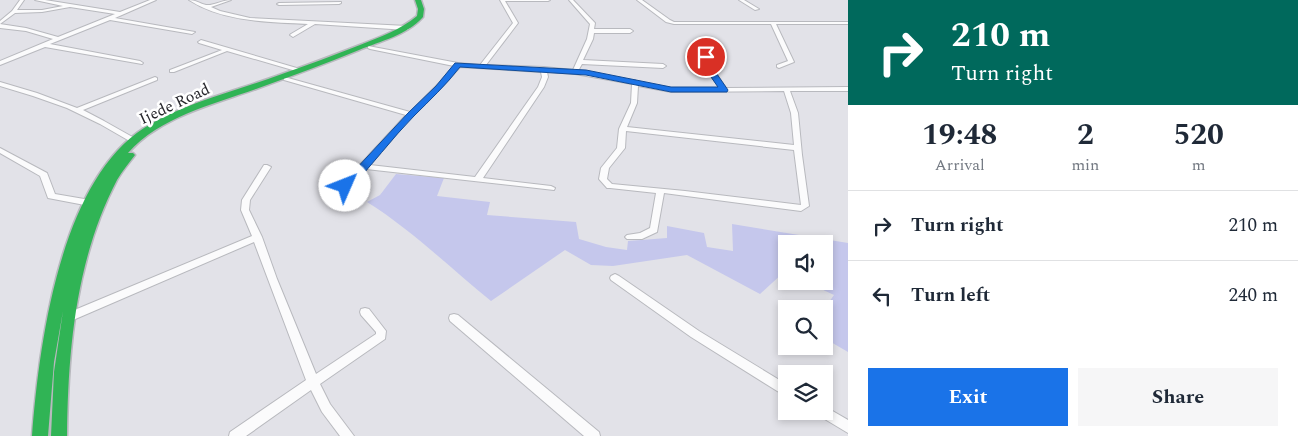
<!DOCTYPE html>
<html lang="en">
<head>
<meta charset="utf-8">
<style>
	:root { --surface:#fff; --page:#f6f6f7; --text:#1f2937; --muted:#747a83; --line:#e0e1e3; --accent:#1a73e8 }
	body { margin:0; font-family:Spectral,serif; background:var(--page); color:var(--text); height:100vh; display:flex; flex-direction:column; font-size:19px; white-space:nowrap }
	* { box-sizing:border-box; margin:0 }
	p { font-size:16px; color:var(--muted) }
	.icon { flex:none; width:28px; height:28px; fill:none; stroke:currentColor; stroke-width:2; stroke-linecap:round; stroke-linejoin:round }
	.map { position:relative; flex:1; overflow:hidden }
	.sheet { display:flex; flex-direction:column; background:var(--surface); width:450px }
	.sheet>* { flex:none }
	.guide { background:#00695c; color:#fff; overflow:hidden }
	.fabs { position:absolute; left:778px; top:235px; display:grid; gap:10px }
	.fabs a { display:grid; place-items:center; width:55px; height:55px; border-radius:0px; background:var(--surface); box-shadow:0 2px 8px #0003; font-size:25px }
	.pin { position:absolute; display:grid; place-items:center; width:42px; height:42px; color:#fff; margin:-21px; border:2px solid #fff; border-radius:50%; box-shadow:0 1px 5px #0007 }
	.me { position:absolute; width:55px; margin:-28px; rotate:46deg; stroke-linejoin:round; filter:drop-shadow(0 0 4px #0008) }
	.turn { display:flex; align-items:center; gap:18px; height:105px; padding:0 20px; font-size:22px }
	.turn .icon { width:65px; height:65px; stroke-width:2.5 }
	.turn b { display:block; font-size:35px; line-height:42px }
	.eta { display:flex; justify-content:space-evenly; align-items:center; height:85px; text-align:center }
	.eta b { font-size:30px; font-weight:700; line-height:35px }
	.action { display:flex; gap:10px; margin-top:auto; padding:10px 20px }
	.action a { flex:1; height:58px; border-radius:0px; background:var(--accent); color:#fff; font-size:20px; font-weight:700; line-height:58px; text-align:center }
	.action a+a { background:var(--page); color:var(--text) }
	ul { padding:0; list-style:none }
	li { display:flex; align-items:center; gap:15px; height:70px; padding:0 20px; border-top:1px solid var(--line) }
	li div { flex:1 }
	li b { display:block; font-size:19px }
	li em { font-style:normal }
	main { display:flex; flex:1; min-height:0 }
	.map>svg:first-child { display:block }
	.green { fill:#c5c7ec }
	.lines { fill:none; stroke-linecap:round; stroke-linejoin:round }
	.street-casing { stroke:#b8b9be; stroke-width:2 }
	.fast-casing { stroke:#b8b9be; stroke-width:3 }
	.street { fill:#fbfbfc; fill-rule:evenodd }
	.fast { fill:#30b455; fill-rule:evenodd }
	.route { fill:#1a73e8; stroke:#114b97 }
	.labels { text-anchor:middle; stroke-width:5; stroke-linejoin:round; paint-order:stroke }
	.street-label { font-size:16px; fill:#27272c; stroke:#fff }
</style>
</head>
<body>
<main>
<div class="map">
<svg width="848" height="436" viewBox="0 0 848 436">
	<rect width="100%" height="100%" fill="#e2e2e8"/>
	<path class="green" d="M396 174 444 178 437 196 490 202 487 215 576 222 579 239 606 247 627 250 628 241 667 238V226L704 233 707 247 733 251 732 224 848 243V352L824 338V309L834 295 804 281H824V244H786V273L784 272 760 294 687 255 613 266 591 265 565 250 491 301C450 268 412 230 367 202L380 195Z"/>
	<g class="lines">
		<g class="street-casing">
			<g id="street">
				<path d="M20 0H24L17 10H42L63 6 35 0H45L120 12 150 0H156L115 18 195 32 192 34 110 20 50 44 140 61 143 63 142 64 45 47 0 65V61L53 39 26 31 0 28V24L26 28 58 37 115 14 70 7 42 12 15 13 0 24V21L12 11Z"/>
				<path d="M189 0C195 0 199 3 206 5 213 6 223 0 231 0L211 7 220 11 250 18 407 26 410 28 407 30 315 24 293 37 290 35 291 34 308 24C268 22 223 22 189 0Z"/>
				<path d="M500 0H550L548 1H505L518 23 486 65 544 67 573 70 587 39 590 24 569 0H573L595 23 594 29H630L633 31 630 33H594L593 39 583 60 663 64 666 66 663 68 582 64 578 71 633 81 635 80 638 82 671 88H719L704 64 705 51 708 49 711 51 710 64 726 88 848 87V91H790L798 113 802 155 809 206 801 211 664 193 657 232 642 239H627L625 237 627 235 640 233 650 228 656 193 610 188H607L599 179 601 168 617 148 619 129 631 103 632 84 575 74 547 72 548 77 544 87 483 178 551 186 555 188 554 190 366 169 348 188H342L341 186 342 184 406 115 284 80V78H288L410 112 439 83 454 66 370 49 368 48V46L458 63 480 65 513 23ZM460 67 541 72 542 77 538 87 475 177 370 165 412 116 443 86ZM638 86 671 92 784 91 791 113 794 145 627 127 637 103ZM626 131 794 150 801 205 685 191 612 184 607 179 609 168 625 148Z"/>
				<path d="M637 0H642L670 20 674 22H848V24H776L794 62 779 68 777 67V65L788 61 771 24H674L666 22Z"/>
				<path d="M739 0H744L759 9 755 10Z"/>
				<path d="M341 2V3L339 4 279 5 277 4 279 3Z"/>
				<path d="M201 40 300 69 301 70 296 71 227 51 174 72H170V70L222 50 199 43 198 42Z"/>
				<path d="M155 77 157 78V80L83 110 104 121 136 139 137 141 133 143 100 124 67 108 33 96 0 86V82L37 93 77 108Z"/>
				<path d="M0 148 47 173 55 194 90 200 94 203 90 206 48 198 40 176 0 153Z"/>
				<path d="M264 165H267L271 167 250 200 249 210 262 237 277 279 316 374 376 334V332L361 315 360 312 361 309 365 308 369 309 386 331 385 339 320 384 330 404 354 436H340L322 412 311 390 246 436H229L230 432 306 380 254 242 73 320 69 321 65 320 64 317 65 314 252 236 241 210 242 200Z"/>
				<path d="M615 274 619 276 699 331 786 384V395L782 394 691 337 611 280 610 278 611 276Z"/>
				<path d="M454 314 458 315 599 432 600 436H584L450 321 449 318 450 315Z"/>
				<path d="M824 406 848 420V433L818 415 816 411H824Z"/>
			</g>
		</g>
		<g class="fast-casing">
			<path id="fast" d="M415 0H421L424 9 423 17C407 35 381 41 359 50 325 64 291 76 256 89 211 105 160 117 128 153H133L135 155C129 163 122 171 117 180 76 258 68 349 67 436H51L54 372 63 311 54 362 48 436H32C39 344 60 182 144 128 186 102 236 91 282 74 308 65 334 55 360 45 380 37 400 30 417 16L418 9Z"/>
		</g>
		<use href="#street" class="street"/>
		<use href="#fast" class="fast"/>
	</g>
	<path class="route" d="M704 55 710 57 712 67 728 90 727 92H671L586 75 460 67C446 85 430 100 414 116 391 139 372 166 349 189H341L340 186 408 113 436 86 455 63 586 70 671 87H718L704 67Z"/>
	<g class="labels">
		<g class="street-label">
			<text transform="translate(174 103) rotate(-25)" y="6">Ijede Road</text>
		</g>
	</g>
</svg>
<div class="fabs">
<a><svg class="icon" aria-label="sound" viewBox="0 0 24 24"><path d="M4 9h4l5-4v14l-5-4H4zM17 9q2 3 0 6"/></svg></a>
<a><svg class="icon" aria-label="search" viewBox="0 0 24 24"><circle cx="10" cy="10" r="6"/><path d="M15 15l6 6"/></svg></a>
<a><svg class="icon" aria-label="layers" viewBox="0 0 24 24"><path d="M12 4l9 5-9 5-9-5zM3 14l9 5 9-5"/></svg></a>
</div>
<div class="pin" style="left:706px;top:57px;background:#d93025"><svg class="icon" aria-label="arrive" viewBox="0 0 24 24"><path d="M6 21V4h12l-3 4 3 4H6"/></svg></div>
<svg class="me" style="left:345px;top:186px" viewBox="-20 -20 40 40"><circle r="19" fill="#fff"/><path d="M0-13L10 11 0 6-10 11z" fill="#1a73e8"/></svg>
</div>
<section class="sheet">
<div class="guide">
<div class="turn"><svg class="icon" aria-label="right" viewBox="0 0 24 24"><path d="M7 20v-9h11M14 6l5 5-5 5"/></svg><div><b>210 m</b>Turn right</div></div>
</div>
<div class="eta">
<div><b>19:48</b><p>Arrival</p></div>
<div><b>2</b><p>min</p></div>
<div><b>520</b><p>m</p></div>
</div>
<ul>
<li><svg class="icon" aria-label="right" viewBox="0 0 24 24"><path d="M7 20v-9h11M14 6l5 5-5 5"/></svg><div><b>Turn right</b></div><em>210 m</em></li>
<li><svg class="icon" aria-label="left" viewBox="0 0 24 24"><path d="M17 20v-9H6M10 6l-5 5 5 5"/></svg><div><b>Turn left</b></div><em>240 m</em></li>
</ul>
<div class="action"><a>Exit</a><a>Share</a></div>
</section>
</main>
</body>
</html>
